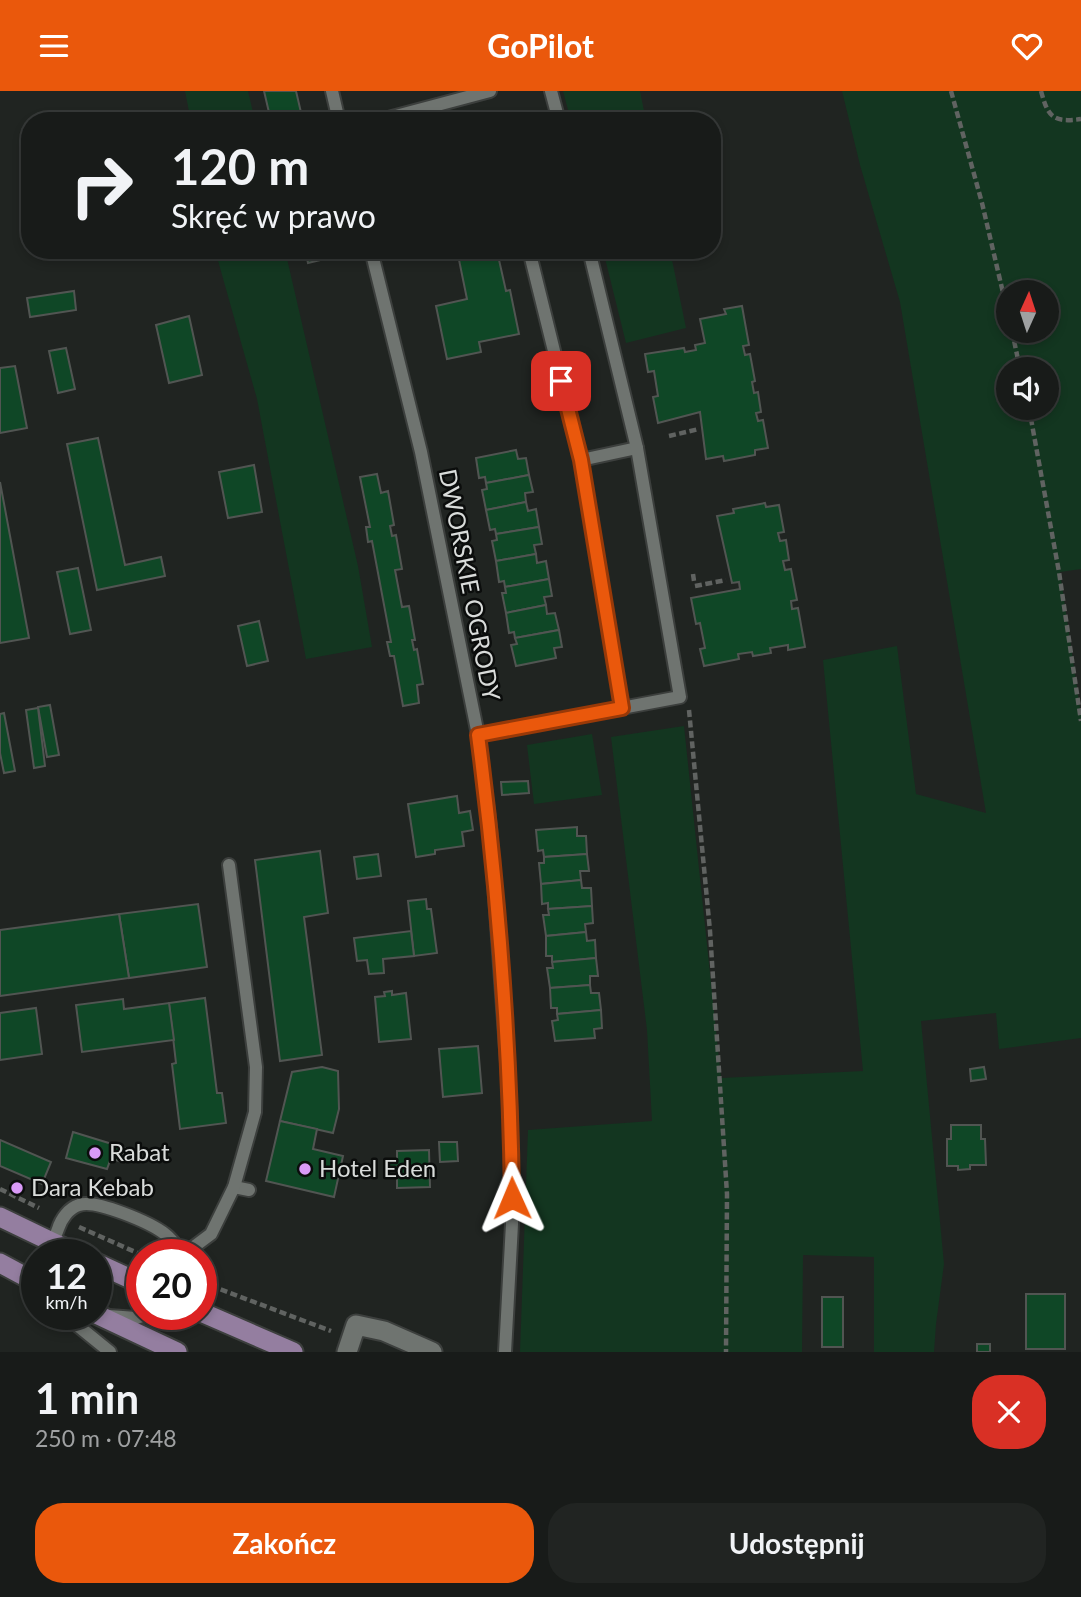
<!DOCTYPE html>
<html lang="pl">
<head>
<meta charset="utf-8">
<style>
	:root { --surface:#181b19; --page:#212422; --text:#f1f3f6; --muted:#9fa1a2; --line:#363938; --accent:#ea580c }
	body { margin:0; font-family:Lato,sans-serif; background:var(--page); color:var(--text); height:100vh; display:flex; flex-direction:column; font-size:26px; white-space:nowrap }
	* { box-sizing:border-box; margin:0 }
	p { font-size:23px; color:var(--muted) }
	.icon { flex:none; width:38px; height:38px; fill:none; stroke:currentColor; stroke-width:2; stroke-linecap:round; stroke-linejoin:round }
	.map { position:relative; height:1261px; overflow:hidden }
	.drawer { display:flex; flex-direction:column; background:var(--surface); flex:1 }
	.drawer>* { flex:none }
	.banner { position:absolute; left:21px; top:21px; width:700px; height:147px; border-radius:28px; box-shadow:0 4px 10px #0003,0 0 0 2px var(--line); background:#181b19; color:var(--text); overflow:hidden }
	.needle { width:46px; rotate:3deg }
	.tools { position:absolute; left:996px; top:189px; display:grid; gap:14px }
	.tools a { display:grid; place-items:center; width:63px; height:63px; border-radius:50%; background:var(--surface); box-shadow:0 4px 10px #0003,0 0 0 2px var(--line); font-size:35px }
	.speed { position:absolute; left:21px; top:1148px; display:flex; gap:14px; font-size:35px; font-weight:700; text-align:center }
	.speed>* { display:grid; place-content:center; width:91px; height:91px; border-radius:50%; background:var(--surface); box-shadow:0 4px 10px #0003,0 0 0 2px var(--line); line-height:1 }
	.speed small { font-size:18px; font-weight:400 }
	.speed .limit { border:10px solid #d22; background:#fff; color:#111 }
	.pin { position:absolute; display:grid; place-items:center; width:60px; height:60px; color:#fff; margin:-30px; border-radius:14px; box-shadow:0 4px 10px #0006 }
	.me { position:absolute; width:77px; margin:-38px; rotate:359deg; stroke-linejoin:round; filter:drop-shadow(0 0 5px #0008) }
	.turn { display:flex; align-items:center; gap:24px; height:147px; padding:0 35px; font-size:32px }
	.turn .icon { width:91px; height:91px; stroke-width:2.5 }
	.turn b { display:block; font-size:49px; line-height:60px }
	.round { display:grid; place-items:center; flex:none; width:74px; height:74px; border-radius:28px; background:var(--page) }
	.headline { display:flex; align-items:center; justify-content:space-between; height:119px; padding:0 35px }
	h1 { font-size:42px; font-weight:700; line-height:52px }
	.cta { display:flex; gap:14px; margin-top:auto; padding:14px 35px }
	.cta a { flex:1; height:80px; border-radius:28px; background:var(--accent); color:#fff; font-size:28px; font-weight:700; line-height:80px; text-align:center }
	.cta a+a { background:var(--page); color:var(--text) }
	header { display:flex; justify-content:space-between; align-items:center; height:91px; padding:0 35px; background:var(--accent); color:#fff; font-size:32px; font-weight:700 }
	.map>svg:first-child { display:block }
	.green { fill:#133620; fill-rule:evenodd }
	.building { fill:#0f4726; stroke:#515552; stroke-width:2 }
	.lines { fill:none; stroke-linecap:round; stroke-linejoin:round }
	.service-casing { stroke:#3c3f3d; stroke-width:16 }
	.minor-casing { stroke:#3c3f3d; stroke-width:23 }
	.primary-casing { stroke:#3c3f3d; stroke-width:23 }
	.path { stroke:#606361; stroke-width:4.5; stroke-dasharray:7 3.5; stroke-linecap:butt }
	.service { stroke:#6f7470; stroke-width:12 }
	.minor { stroke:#6f7470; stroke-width:19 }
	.primary { stroke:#947ea0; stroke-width:19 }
	.route-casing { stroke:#983908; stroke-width:18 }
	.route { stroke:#ea580c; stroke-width:12 }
	.poi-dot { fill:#d99af7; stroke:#0b0d0c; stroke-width:2.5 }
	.labels { text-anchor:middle; stroke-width:5; stroke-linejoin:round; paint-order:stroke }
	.street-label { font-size:24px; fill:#d9dcda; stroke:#0b0d0c }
	.poi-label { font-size:24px; fill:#d9dcda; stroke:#0b0d0c; text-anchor:start }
</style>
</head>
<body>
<header><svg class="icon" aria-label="menu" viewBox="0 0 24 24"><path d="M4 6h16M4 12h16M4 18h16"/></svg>GoPilot<svg class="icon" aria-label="heart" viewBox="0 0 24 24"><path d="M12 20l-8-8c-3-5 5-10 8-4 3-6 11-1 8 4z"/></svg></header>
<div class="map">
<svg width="1081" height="1261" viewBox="0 0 1081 1261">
	<rect width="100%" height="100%" fill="#202421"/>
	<g class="green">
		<path d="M185 0H248L255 30H191Z"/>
		<path d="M563 0H640L646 30H571Z"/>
		<path d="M842 0H1081V478L1060 481 1081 624V947L999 958 996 922 921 930 944 1173 936 1233 934 1261H874V1166L803 1164 802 1261H520L528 1039 652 1030 647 939 611 646 684 635 721 987 863 980 823 569 897 555 916 703 986 722 900 211 860 74ZM1008 201H1046V240H1008ZM1008 278H1046V317H1008Z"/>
		<path d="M215 159H285L358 475 372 556 306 568 257 308Z"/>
		<path d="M603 159H670L686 237 626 252Z"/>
		<path d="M592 643 602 704 534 713 527 654Z"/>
	</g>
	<g class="building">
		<path d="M264 0H296L303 30H271Z"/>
		<path d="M305 159H336L337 165 308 172Z"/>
		<path d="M457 159H484L485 163 497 160 506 200 510 199 519 243 479 251 481 261 447 268 436 215 467 208Z"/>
		<path d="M74 200 76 219 30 226 27 207Z"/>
		<path d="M742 215 749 254 743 255 745 264 750 263 755 290 752 291 754 302 758 301 761 321 756 322 758 330 763 329 768 357 755 359V364L724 370 723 365 706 368 700 321 658 332 653 306 658 305 654 280 648 281 645 263 684 257 685 261 696 259 695 254 705 252 700 228 726 223 724 218Z"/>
		<path d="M189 225 202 284 169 292 156 234Z"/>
		<path d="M66 257 75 298 58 302 49 260Z"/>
		<path d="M15 275 27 337 0 342V277Z"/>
		<path d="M98 347 125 474 161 466 165 485 97 499 67 353Z"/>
		<path d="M516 359 518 368 526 367 529 384 486 392 485 386 479 387 476 367Z"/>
		<path d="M254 374 262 421 228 427 219 381Z"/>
		<path d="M377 383 381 402 388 400 394 434 390 435 392 445 396 444 402 478 395 479 402 516 409 515 415 549H412L414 559 417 558 423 593 417 594 419 612 403 615 394 565H390L387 551H391L372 450 368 451 366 436H370L360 386Z"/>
		<path d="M529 384 533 401 525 402 526 411 486 419 482 399 487 398 486 392Z"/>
		<path d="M0 391 29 547 0 552Z"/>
		<path d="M526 411 528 420 536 418 539 436 496 443 495 438 490 439 486 419Z"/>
		<path d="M765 412 766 416 779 414 784 441 778 442 780 450 786 449 789 469 783 470 785 479 791 478 797 509 791 510 792 518 798 517 805 556 788 559V554L770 557 771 562 753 565 752 561 738 563 739 568 704 575 700 558 705 557 700 532 696 533 691 507 740 498 739 491 732 492 717 425 734 422 733 418Z"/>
		<path d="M539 436 542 453 534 454 536 463 496 470 492 450 497 449 496 443Z"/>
		<path d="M536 463 537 472 546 470 549 488 505 496 504 490 499 491 496 470Z"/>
		<path d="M78 477 91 539 70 543 57 481Z"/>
		<path d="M549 488 552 505 544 506 546 514 506 522 502 502H506L505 496Z"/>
		<path d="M546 514 547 523 555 522 559 539 515 547 514 541 509 542 506 522Z"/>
		<path d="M259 530 268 570 247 575 238 535Z"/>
		<path d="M559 539 562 556 554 557 556 567 516 575 511 554 517 553 515 547Z"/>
		<path d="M50 614 59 664 47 666 38 616Z"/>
		<path d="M38 617 45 675 34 677 26 619Z"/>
		<path d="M4 622 15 680 4 682 0 662V623Z"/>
		<path d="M528 690 529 702 502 704 501 691Z"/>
		<path d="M457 705 459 722 470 720 473 739 462 741 464 755 435 759V763L416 766 408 713Z"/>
		<path d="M577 736V745H586L587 763 544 766 543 759 538 760 536 739Z"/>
		<path d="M320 760 328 822 304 826 322 964 280 970 255 769Z"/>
		<path d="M378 763 381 785 357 788 354 766Z"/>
		<path d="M587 763 589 780H580L581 789 541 793 539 772H544V766Z"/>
		<path d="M581 789 582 797H591L592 815 548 818V812L542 813 541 793Z"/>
		<path d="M426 808 427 818H431L437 862 414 865 408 810Z"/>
		<path d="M198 813 207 876 129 887 119 823Z"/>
		<path d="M592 815 593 832 585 833 586 841 546 845 543 824H549L548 818Z"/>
		<path d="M119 823 129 887 0 905V839Z"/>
		<path d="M411 840 414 865 383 868 384 882 369 883 367 869 357 870 354 847Z"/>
		<path d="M586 841 587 850 595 849 596 867 552 871V865H546V845Z"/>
		<path d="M596 867 598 885H590V894L550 897 547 877H553L552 871Z"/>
		<path d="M590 894 591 902H599L601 919 557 923V917H551L550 897Z"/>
		<path d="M392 900V904L406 902 411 948 379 951 375 906 385 905 384 901Z"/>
		<path d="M205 907 217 1002H222L226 1032 180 1038 172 973 176 972 169 912Z"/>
		<path d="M123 908 124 918 169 912 174 949 82 961 76 914Z"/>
		<path d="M36 917 42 963 0 969V922Z"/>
		<path d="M601 919 602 937 594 938 595 947 555 950 552 930 558 929 557 923Z"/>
		<path d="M478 955 482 1002 443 1006 439 958Z"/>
		<path d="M322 976 338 980 339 1018 333 1042 280 1030 292 981Z"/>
		<path d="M984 976 986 988 971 990 970 978Z"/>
		<path d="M280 1030 317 1038 313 1058 343 1065 334 1106 266 1090Z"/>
		<path d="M951 1034H981V1048H985L986 1074H970V1078L958 1079V1075H947V1048H951Z"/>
		<path d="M73 1041 125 1057 121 1071 111 1067 107 1078 66 1067Z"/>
		<path d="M0 1049 51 1071 42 1093 0 1075Z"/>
		<path d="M439 1051H457L458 1070 440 1071Z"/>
		<path d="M429 1059 430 1096 397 1097V1076H388L389 1069H397V1060Z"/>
		<rect x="1026" y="1203" width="39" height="55"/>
		<rect x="822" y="1206" width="21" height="50"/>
		<rect x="977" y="1253" width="13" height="8"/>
	</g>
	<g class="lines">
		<g class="service-casing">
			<g id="service">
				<path d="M332 0 339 30"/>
				<path d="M551 0 559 30"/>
				<path d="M377 30 490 0"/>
				<path d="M371 159 421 361 478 644 490 736 511 1028 512 1133 505 1261"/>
				<path d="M529 159 581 369 622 617"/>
				<path d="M581 369 637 357"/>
				<path d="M478 644 680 606 637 357 589 159"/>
				<path d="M234 1096 249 1099"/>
				<path d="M54 1164C53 1153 54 1147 58 1138 61 1128 69 1117 79 1114 96 1108 151 1132 165 1143 173 1149 177 1156 183 1164L211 1143 234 1096 255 1021 256 976 229 774"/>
				<path d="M75 1223 72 1230 110 1261"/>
				<path d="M109 1225 136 1227 149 1223"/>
			</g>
		</g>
		<g class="minor-casing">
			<path id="minor" d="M347 1261 356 1234 384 1240 432 1261"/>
		</g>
		<g class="primary-casing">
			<g id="primary">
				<path d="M0 1126 79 1164"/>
				<path d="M0 1172 37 1192"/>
				<path d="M96 1172 142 1193"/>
				<path d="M201 1221 293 1261"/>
				<path d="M96 1223 177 1261"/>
			</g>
		</g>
		<g class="path">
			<path d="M951 0 982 112 1008 223"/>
			<path d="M1041 0C1048 26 1053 32 1081 28"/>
			<path d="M509 30 539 22"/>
			<path d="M1012 240 1020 278"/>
			<path d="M1029 317 1059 481 1081 630"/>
			<path d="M669 345 699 338"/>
			<path d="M693 483 694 490"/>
			<path d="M695 495 726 489"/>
			<path d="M689 619 710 840 727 1103 726 1261"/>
			<path d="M0 1098 39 1117"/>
			<path d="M79 1136 142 1164"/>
			<path d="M201 1191 331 1240"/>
		</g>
		<use href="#service" class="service"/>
		<use href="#minor" class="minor"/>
		<use href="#primary" class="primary"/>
	</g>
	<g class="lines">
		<g class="route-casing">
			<path id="route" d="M512 1107C510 952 498 797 478 644L622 617 581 369 561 290"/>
		</g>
		<use href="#route" class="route"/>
	</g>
	<g class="poi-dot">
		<circle cx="95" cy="1062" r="7"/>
		<circle cx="305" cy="1078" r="7"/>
		<circle cx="17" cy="1097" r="7"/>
	</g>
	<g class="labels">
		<g class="street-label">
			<text transform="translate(469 494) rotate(79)" y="8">DWORSKIE OGRODY</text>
		</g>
		<g class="poi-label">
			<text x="109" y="1070">Rabat</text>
			<text x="319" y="1086">Hotel Eden</text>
			<text x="31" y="1105">Dara Kebab</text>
		</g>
	</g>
</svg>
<div class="tools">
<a><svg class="needle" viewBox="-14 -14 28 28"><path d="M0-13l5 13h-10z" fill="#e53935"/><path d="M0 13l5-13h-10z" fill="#9fa1a2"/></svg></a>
<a><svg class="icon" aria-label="sound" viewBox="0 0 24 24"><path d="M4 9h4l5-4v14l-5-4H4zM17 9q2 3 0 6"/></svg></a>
</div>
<div class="speed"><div>12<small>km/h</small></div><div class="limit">20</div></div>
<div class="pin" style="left:561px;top:290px;background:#d93025"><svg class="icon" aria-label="arrive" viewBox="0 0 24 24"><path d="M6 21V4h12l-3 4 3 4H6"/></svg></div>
<svg class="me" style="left:512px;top:1107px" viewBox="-20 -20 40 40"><path d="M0-17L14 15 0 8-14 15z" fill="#ea580c" stroke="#fff" stroke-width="4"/></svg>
<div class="banner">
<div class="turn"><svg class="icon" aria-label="right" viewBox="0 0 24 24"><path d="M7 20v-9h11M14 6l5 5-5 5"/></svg><div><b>120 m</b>Skręć w prawo</div></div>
</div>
</div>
<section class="drawer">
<div class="headline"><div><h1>1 min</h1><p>250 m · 07:48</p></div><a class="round" style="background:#d93025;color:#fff"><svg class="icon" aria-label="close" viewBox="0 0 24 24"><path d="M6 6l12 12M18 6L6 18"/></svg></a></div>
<div class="cta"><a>Zakończ</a><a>Udostępnij</a></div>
</section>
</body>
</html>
